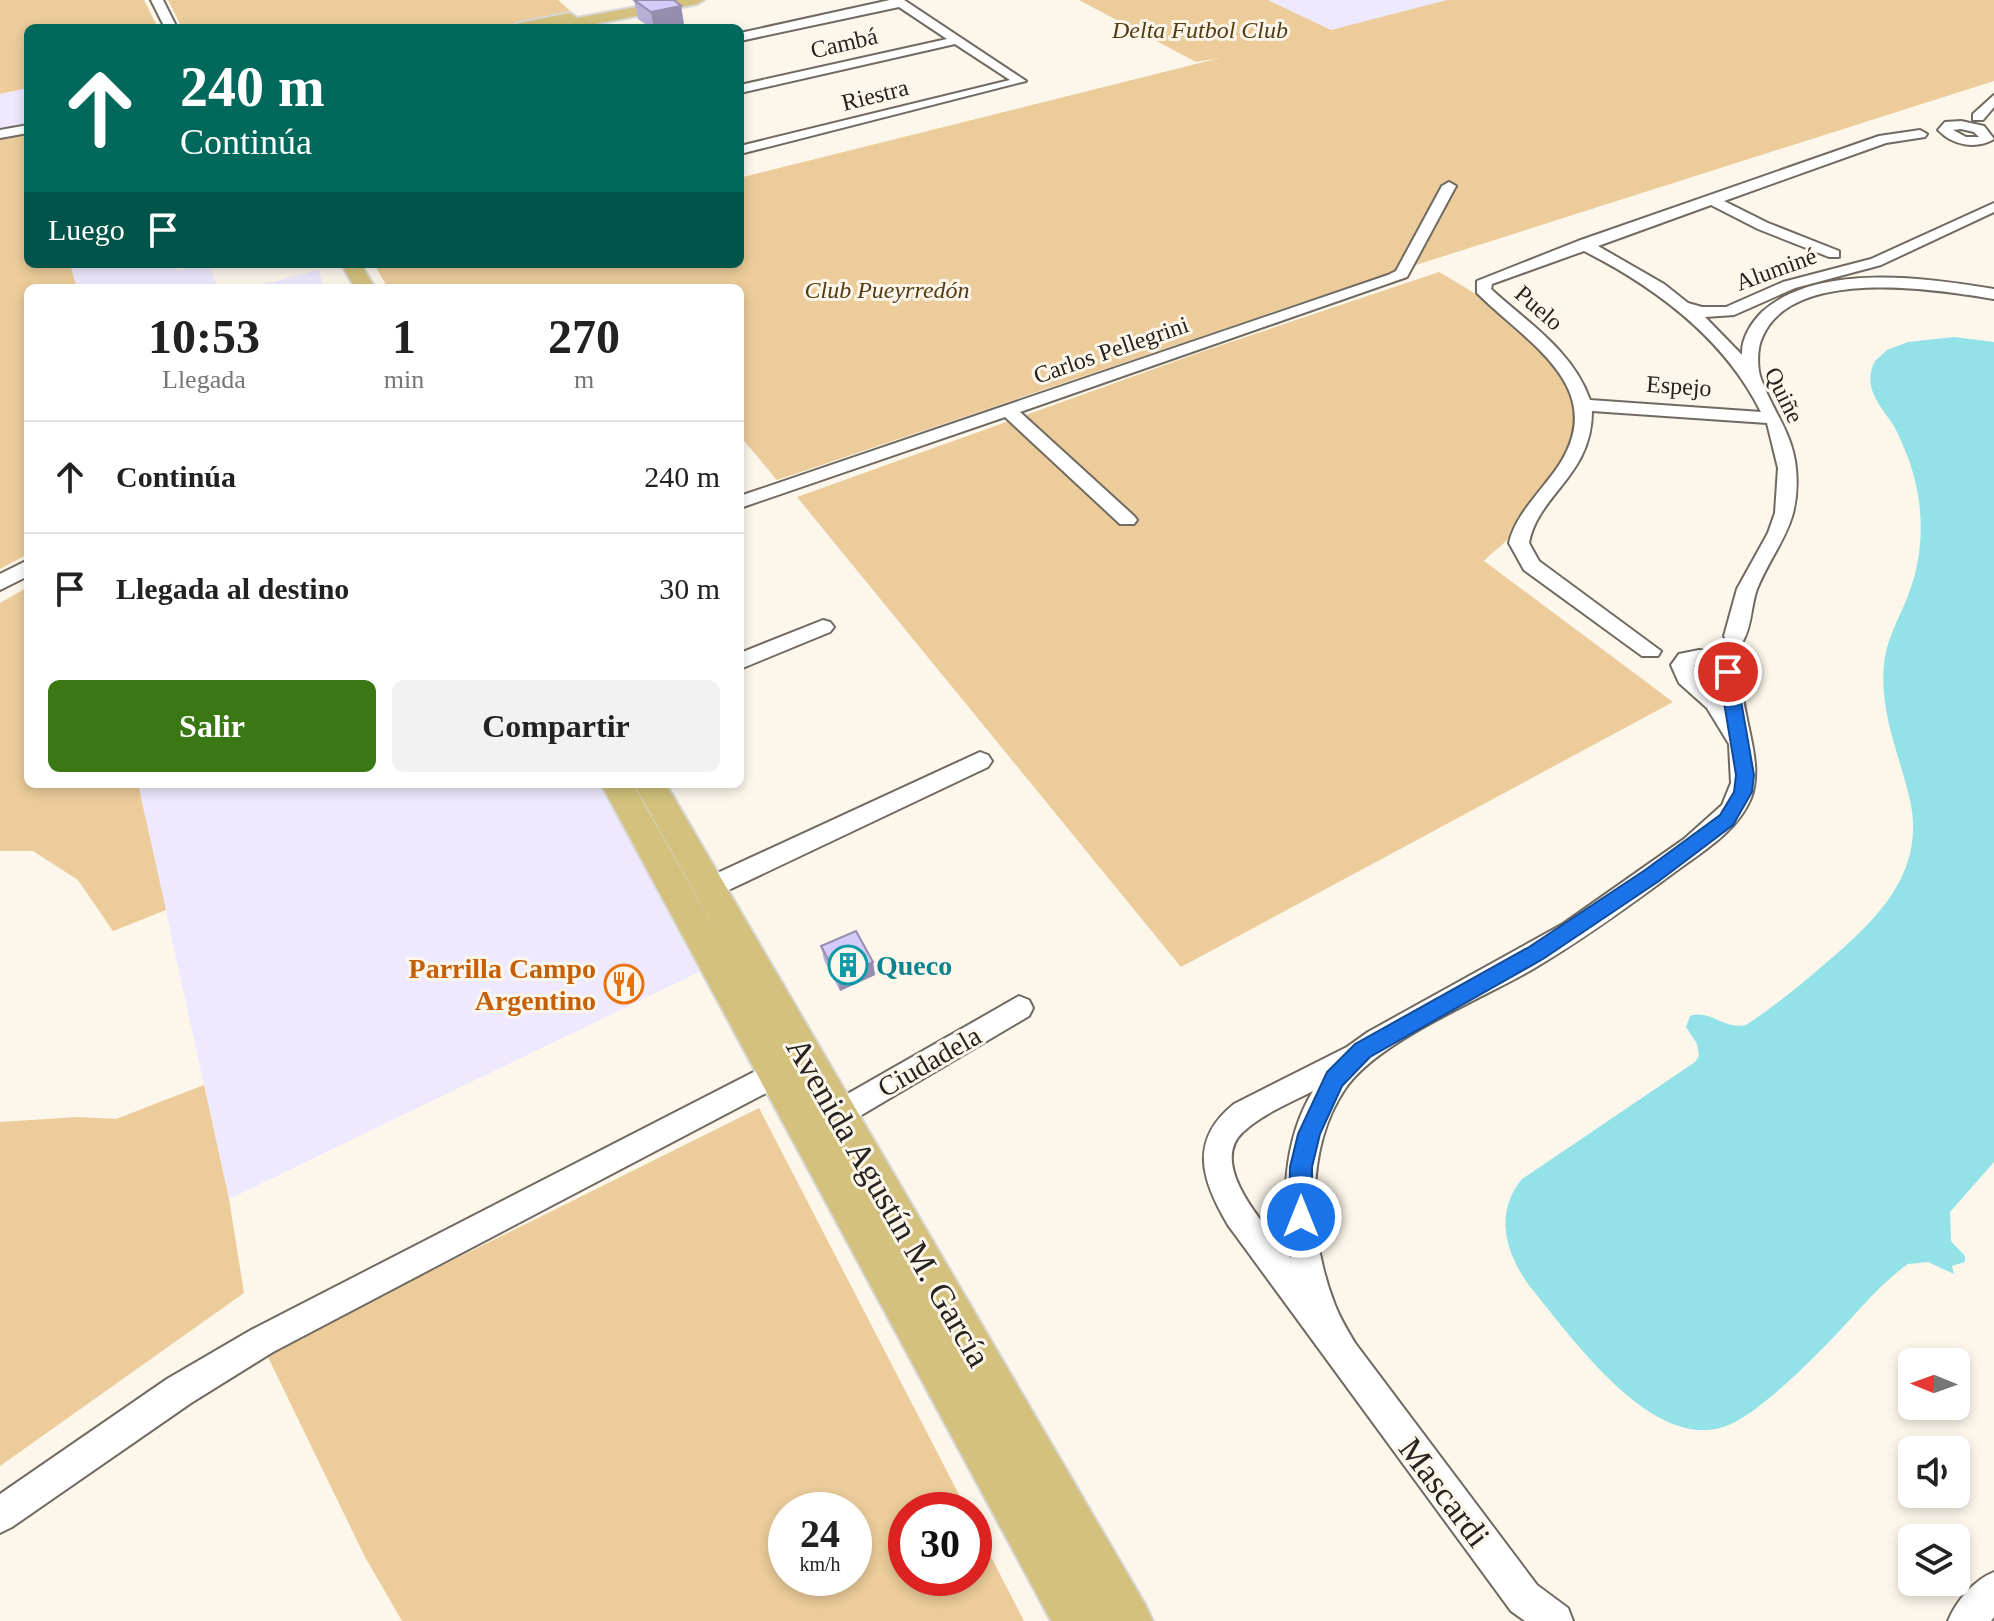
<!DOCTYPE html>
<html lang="es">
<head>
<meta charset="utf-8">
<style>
	:root { --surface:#fff; --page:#f2f2f2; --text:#222; --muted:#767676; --line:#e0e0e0; --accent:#3a7814 }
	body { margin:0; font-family:"Times New Roman",serif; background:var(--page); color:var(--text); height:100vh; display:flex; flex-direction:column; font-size:30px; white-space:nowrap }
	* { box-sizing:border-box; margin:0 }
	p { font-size:26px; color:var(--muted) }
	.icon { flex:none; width:44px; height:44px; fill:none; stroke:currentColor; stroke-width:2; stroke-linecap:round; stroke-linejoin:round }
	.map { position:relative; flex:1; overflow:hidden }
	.side { position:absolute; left:24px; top:284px; width:720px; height:504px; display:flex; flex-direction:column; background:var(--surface); border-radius:12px; box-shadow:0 4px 12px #0003 }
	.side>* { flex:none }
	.banner { position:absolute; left:24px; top:24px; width:720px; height:244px; border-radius:12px; box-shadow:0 4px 12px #0003; background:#00695c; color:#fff; overflow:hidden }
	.needle { width:52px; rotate:271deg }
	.buttons { position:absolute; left:1898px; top:1348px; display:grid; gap:16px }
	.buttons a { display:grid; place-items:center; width:72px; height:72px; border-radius:12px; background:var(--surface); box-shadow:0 4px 12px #0003; font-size:40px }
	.speed { position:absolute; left:768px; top:1492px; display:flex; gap:16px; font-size:40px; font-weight:700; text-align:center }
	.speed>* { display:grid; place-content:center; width:104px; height:104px; border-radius:50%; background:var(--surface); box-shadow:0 4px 12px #0003; line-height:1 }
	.speed small { font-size:20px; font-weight:400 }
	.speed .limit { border:12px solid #d22; background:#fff; color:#111 }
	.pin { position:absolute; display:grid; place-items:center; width:68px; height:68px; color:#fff; margin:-34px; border:4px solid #fff; border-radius:50%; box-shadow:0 2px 8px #0007 }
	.me { position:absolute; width:88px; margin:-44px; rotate:0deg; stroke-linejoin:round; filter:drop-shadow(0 0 6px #0008) }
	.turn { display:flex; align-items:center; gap:28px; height:168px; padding:0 24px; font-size:36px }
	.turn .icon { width:104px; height:104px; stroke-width:2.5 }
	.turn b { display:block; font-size:56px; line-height:68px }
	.then { display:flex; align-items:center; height:76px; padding:0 24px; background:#0003; gap:16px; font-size:30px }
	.eta { display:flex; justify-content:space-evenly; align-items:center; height:136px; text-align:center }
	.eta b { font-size:48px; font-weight:700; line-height:56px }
	.button { display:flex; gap:16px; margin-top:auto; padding:16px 24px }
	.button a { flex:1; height:92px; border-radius:12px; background:var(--accent); color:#fff; font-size:32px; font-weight:700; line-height:92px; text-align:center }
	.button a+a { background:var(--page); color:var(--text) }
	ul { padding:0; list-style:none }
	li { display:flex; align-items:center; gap:24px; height:112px; padding:0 24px; border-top:2px solid var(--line) }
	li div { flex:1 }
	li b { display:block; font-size:30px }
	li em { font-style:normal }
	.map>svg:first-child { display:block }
	.commercial { fill:#efe9ff }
	.green { fill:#ebcc9a; fill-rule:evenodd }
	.water { fill:#93e2e8 }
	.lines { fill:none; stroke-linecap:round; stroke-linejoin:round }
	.minor-casing { stroke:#706a61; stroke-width:4 }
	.major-casing { stroke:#d8d7d7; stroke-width:4 }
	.minor { fill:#fff; fill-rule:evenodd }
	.major { fill:#d3c17d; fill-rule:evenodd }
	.wall { fill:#b7afd5 }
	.shaded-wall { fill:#958eae }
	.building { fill:#d5cbf8; stroke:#958eae; stroke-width:2 }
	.route { fill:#1a73e8; stroke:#114b97; stroke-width:2 }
	.labels { text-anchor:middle; stroke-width:6; stroke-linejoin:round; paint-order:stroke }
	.far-park-label { font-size:24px; font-style:italic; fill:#533c13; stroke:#fcf6eb }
	.far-street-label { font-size:24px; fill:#262320; stroke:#fcf6eb }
	.culture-label { font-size:28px; font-weight:bold; fill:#0d838f; stroke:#fcf6eb; text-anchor:start }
	.food-label { font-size:28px; font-weight:bold; fill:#c56008; stroke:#fcf6eb; text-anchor:end }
	.street-label { font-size:28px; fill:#262320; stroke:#fcf6eb }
	.near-street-label { font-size:34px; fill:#262320; stroke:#fcf6eb }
</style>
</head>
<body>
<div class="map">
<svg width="1994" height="1621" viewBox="0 0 1994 1621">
	<rect width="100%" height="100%" fill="#fcf6eb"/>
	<g class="commercial">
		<path d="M1268 0H1447L1449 1 1331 30Z"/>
		<path d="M28 88V126L0 131V94Z"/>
		<path d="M70 264H174L177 271 209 264 218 288H77Z"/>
		<path d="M319 270 324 288H249Z"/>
		<path d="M138 784H600L699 972 229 1199Z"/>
	</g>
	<g class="green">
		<path d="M0 0H144L158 28H28V88L0 94Z"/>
		<path d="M168 0H558L575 15 508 28H182Z"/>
		<path d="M1079 0H1268L1331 30 1447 0H1994V81L1353 285 777 480 740 436V288H388L374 264H740V174L743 177 1220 58 1196 62Z"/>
		<path d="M28 130V264H70L77 288H28V554L0 569V136Z"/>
		<path d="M1439 272C1497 306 1602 367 1570 449 1564 464 1523 524 1511 536 1503 545 1492 552 1484 561L1673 702 1181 967 797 497 1204 351Z"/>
		<path d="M28 587V784H138L166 910 113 931 78 880 33 851H0V603Z"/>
		<path d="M204 1085 229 1199 244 1293 0 1466V1122L78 1117 116 1119Z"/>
		<path d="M759 1108 967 1510H906V1578H974V1524L1024 1621H402L365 1557 266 1353ZM786 1510H854V1578H786Z"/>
	</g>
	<path class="water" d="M1954 337 1994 342V1162L1950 1212 1951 1241 1965 1256V1262L1952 1266 1954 1274 1928 1262 1908 1264C1878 1285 1852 1319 1825 1346 1800 1371 1763 1408 1731 1424 1656 1459 1571 1336 1531 1288 1506 1255 1493 1214 1522 1179L1695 1062 1699 1056 1697 1044 1686 1027 1690 1016C1710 1009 1724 1030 1746 1025 1775 1006 1802 984 1827 962 1875 921 1924 875 1911 805 1901 757 1879 715 1884 664 1887 636 1901 616 1910 590 1923 555 1924 513 1914 477 1910 460 1902 442 1894 426 1887 415 1876 403 1872 390 1869 380 1870 370 1875 361L1887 350 1908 342Z"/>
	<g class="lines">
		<g class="minor-casing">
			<g id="minor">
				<path d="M151 0H163L177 28H165Z"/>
				<path d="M890 0H904L1026 81 740 154V146L1010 80 955 44 740 93V85L947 39 899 7 740 41V33Z"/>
				<path d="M1994 95V107L1983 120H1973V114Z"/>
				<path d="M1961 121 1984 126 1994 139C1976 150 1952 145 1938 130L1945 122ZM1961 129 1974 132 1979 137H1966L1953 130Z"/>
				<path d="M28 125V133L0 138V130Z"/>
				<path d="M1920 130 1927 134 1925 137 1886 143 1724 201 1768 223 1839 251V257H1829L1758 229 1711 205 1598 246 1664 284 1688 303 1702 307H1726L1783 282 1871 259 1994 203V212L1881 265 1795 288 1734 315 1705 317 1742 355C1741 339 1751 323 1762 312 1818 262 1926 278 1994 289V299C1935 289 1791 266 1762 338 1757 348 1757 369 1761 379 1772 410 1793 433 1796 469 1801 525 1777 542 1757 589 1751 605 1752 626 1743 641H1727L1724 636 1737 589 1768 533 1775 513 1778 468 1767 423 1592 411C1592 476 1538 494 1529 543L1539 561 1661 651 1658 656H1642L1524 570 1509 543C1515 516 1539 493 1555 471 1614 389 1528 344 1477 293V281L1578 241 1879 136ZM1584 251C1657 288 1724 338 1761 412L1590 400C1573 351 1528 323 1491 289L1492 284Z"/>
				<path d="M1449 182 1456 186 1407 277 1020 412 1134 516 1137 520 1134 524H1120L1005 417 740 508V496L1388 275 1396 271 1442 186Z"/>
				<path d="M28 560V576L0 590V574Z"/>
				<path d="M823 620 830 622 834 627 830 632 740 669V653Z"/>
				<path d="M1699 650C1742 653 1739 680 1746 714 1751 741 1761 771 1751 798 1738 830 1705 850 1679 869 1632 904 1584 939 1533 969 1482 999 1377 1041 1345 1089 1304 1150 1309 1239 1335 1305 1340 1318 1348 1331 1355 1343L1537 1585 1568 1608 1573 1621H1525L1511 1611 1228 1225C1202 1181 1188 1141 1234 1104L1347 1047 1368 1032 1563 924 1684 839 1722 805 1731 783 1729 744 1707 708 1679 683 1671 665 1679 654ZM1694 665H1704L1717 674V679L1699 676ZM1313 1091C1283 1140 1281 1204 1291 1258 1270 1230 1206 1166 1243 1132 1262 1114 1290 1103 1313 1091Z"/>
				<path d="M980 752 988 755 992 761 988 767 718 895 709 898 700 895 696 888 700 881Z"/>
				<path d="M1019 996 1029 1000 1033 1008 1029 1016 848 1123 838 1127 828 1123 824 1114 828 1105Z"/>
				<path d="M777 1060 787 1064 791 1073 787 1082 273 1352 191 1403 12 1527 0 1533V1494L167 1379 251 1330Z"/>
				<path d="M1994 1572V1617L1991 1621H1948C1956 1601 1974 1580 1994 1572Z"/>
			</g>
		</g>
		<g class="major-casing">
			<g id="major">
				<path d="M674 0H704L697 4 575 28H511L519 23 570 13 577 18Z"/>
				<path d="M341 264H361L375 288H355Z"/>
				<path d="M601 784H633L741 976 634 784H666L1145 1604 1153 1621H1051Z"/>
			</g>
		</g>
		<use href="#minor" class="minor"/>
		<use href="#major" class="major"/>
	</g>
	<g class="wall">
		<path d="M634 0 681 6 684 25 670 28H651L638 19Z"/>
		<path d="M821 946 873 962 875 975 840 991 824 960Z"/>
	</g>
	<g class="shaded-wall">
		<path d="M681 6 684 25 670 28H654L651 12Z"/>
		<path d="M873 962 875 975 840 991 838 978Z"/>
	</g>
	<g class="building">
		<path d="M634 0H674L681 6 651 12Z"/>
		<path d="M856 931 873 962 838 978 821 946Z"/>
	</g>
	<path class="route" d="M1728 666 1736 672 1754 775 1752 792 1733 825 1659 881 1543 959 1370 1057 1342 1086 1320 1134 1312 1167V1217L1309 1225 1301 1229 1293 1225 1289 1217 1290 1167 1298 1134 1327 1072 1355 1044 1529 947 1645 870 1720 815 1734 792 1736 775 1719 672Z"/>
	<defs>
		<g id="building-ring" transform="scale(2)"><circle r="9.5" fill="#fcf6eb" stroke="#0f9aa8" stroke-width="1.5"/><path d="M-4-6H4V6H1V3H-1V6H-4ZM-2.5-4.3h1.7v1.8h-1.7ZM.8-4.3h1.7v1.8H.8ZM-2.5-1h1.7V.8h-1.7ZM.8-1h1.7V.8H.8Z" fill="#0f9aa8"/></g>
		<g id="restaurant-ring" transform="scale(2)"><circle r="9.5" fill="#fcf6eb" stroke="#e8710a" stroke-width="1.5"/><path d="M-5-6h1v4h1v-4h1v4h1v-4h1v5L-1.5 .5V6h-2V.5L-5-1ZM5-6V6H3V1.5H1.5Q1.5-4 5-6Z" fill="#e8710a"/></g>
	</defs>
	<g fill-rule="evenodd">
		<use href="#building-ring" x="848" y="965"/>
		<use href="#restaurant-ring" x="624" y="984"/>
	</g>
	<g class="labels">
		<g class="far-park-label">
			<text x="1200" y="38">Delta Futbol Club</text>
			<text x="887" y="298">Club Pueyrredón</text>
		</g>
		<g class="far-street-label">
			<text transform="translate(844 43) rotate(-13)" y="8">Cambá</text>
			<text transform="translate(875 95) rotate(-14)" y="8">Riestra</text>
			<text transform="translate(1776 269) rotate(-20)" y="8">Aluminé</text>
			<text transform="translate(1539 308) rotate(41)" y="8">Puelo</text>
			<text transform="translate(1111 350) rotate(-19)" y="8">Carlos Pellegrini</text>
			<text transform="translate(1679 386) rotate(4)" y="8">Espejo</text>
			<text transform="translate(1784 395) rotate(64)" y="8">Quiñe</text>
		</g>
		<g class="culture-label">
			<text x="876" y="975">Queco</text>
		</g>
		<g class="food-label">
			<text x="596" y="978">Parrilla Campo<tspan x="596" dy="32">Argentino</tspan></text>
		</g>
		<g class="street-label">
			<text transform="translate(929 1061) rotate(-30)" y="10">Ciudadela</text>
		</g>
		<g class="near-street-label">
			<text transform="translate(889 1202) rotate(60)" y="12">Avenida Agustín M. García</text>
			<text transform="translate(1445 1492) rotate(53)" y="12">Mascardi</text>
		</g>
	</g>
</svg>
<div class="buttons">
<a><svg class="needle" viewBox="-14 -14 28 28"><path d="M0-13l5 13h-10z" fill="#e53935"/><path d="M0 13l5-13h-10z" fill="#767676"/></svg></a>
<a><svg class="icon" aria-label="sound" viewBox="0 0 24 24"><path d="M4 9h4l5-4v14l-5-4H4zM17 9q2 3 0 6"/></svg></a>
<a><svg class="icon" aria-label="layers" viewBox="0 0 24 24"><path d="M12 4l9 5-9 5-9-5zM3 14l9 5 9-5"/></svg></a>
</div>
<div class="speed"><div>24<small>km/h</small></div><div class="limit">30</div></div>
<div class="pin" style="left:1728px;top:672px;background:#d93025"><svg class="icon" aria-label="arrive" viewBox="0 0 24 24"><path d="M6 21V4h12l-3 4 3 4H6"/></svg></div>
<svg class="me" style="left:1301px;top:1217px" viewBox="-20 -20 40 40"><circle r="17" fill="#1a73e8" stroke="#fff" stroke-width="3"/><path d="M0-11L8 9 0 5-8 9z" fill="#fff"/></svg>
<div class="banner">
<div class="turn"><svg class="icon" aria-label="ahead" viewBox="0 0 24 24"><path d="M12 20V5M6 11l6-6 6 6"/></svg><div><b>240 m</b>Continúa</div></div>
<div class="then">Luego<svg class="icon" aria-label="arrive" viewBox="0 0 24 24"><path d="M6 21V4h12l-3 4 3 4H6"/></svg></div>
</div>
<section class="side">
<div class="eta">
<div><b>10:53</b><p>Llegada</p></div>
<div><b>1</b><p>min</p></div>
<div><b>270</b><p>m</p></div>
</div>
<ul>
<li><svg class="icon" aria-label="ahead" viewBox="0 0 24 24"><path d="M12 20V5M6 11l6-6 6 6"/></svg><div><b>Continúa</b></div><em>240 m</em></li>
<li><svg class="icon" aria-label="arrive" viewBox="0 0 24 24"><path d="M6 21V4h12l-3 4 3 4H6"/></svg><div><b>Llegada al destino</b></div><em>30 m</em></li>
</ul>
<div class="button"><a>Salir</a><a>Compartir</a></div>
</section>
</div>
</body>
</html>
